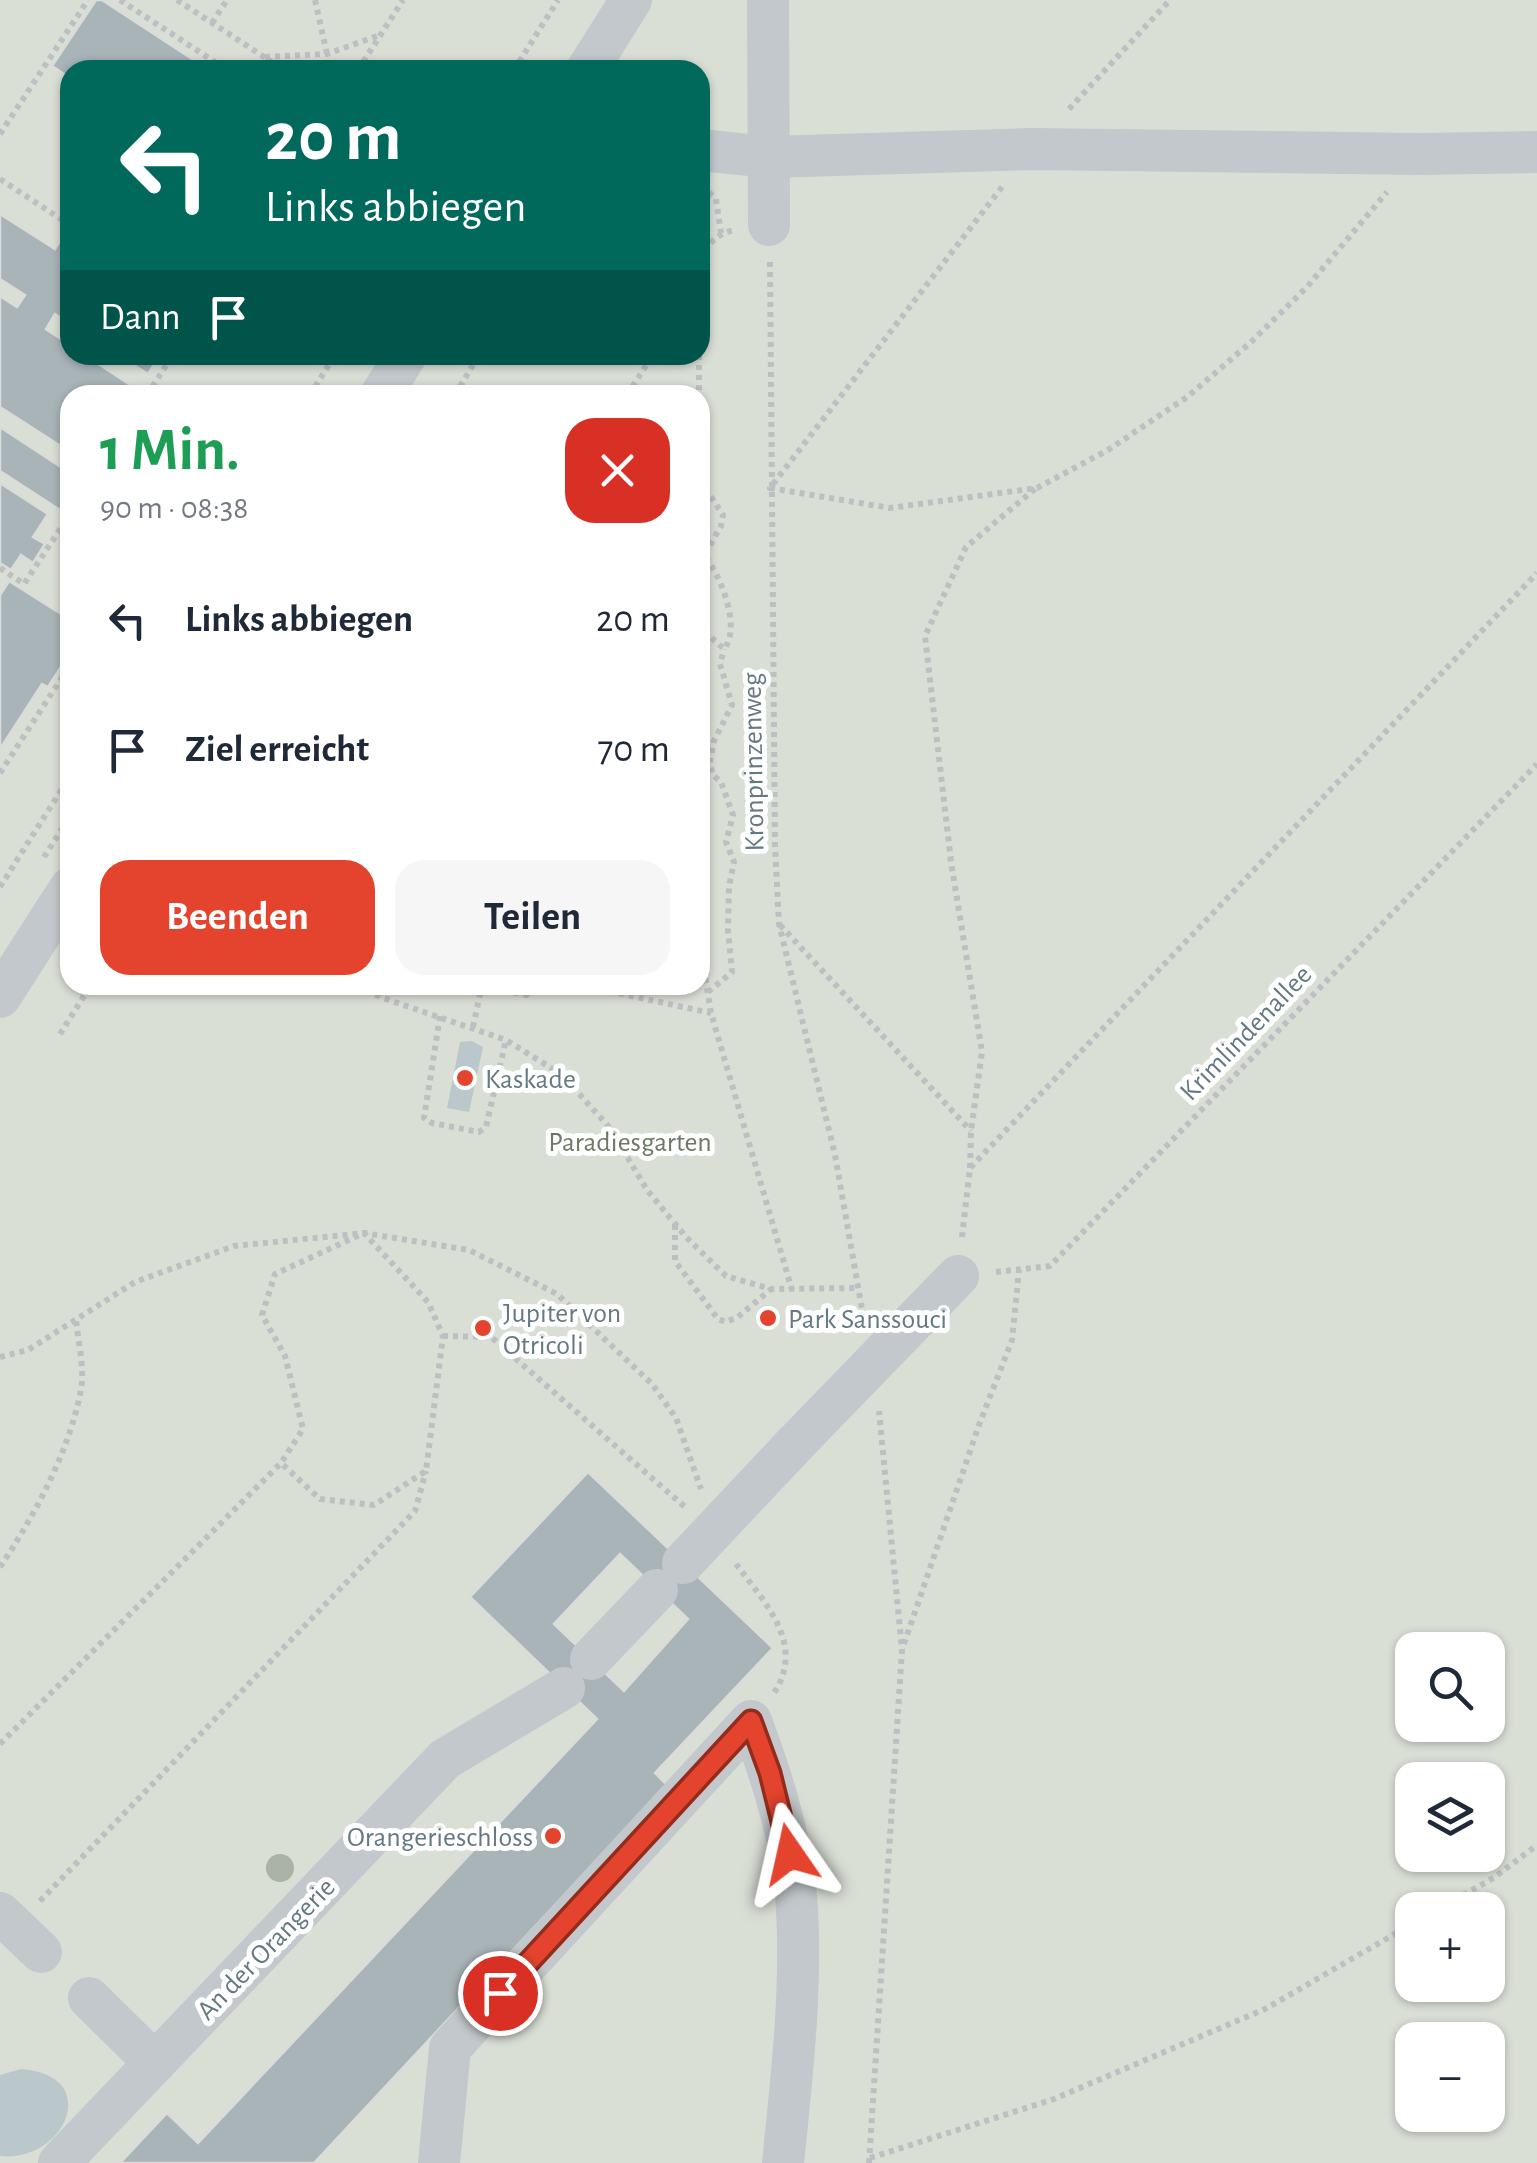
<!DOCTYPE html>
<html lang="de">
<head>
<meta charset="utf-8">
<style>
	:root { --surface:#fff; --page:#f6f6f7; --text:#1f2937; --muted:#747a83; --accent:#e4442d }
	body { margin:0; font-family:"Alegreya Sans",sans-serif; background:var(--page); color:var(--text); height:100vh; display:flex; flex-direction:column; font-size:38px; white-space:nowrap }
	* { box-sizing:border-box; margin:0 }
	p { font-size:32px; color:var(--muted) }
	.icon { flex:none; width:55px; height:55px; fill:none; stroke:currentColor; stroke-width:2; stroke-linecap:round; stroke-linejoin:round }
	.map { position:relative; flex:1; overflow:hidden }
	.side { position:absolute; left:60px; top:385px; width:650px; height:610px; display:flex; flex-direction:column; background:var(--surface); border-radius:30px; box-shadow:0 2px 8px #0004 }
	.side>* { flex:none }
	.banner { position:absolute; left:60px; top:60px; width:650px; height:305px; border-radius:30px; box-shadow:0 2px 8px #0004; background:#00695c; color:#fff; overflow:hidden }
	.fabs { position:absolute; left:1395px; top:1632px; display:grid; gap:20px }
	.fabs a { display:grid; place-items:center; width:110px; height:110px; border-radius:20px; background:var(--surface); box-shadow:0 2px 8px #0004; font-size:50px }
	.pin { position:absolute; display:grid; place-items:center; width:85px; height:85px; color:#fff; margin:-42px; border:5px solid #fff; border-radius:50%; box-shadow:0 2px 10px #0007 }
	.me { position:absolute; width:110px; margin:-55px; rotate:349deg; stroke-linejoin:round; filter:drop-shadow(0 0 8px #0008) }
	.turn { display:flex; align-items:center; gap:35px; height:210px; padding:0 40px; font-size:45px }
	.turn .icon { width:130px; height:130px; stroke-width:2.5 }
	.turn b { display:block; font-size:70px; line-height:85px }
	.then { display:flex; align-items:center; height:95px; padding:0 40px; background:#0003; gap:20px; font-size:38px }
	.round { display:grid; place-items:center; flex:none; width:105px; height:105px; border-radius:30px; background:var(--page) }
	.head { display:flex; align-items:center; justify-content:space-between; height:170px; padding:0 40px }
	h1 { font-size:60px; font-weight:700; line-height:75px; color:#1e9e55 }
	.cta { display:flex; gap:20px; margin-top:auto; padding:20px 40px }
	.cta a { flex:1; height:115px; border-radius:30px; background:var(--accent); color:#fff; font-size:40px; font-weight:700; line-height:115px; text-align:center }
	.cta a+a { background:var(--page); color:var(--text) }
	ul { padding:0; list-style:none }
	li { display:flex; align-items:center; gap:30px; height:130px; padding:0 40px }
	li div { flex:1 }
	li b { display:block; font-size:38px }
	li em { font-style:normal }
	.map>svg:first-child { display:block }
	.green { fill:#dadfd6; fill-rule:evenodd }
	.water { fill:#bac8cb }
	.building { fill:#a9b4b8; stroke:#dbdbd9; stroke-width:2.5; fill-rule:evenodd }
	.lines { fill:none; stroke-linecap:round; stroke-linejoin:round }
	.path { stroke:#bcc0c2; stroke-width:6; stroke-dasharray:5 5; stroke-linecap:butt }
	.minor { stroke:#c2c8cb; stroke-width:42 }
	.minor-bridge { stroke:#c2c8cb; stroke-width:42 }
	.tree { fill:#abb3a6 }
	.route-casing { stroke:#942c1d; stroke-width:25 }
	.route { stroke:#e4442d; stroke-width:18 }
	.poi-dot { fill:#e4442d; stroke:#fff; stroke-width:4 }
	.labels { text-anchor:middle; stroke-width:10; stroke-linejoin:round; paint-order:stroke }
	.street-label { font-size:28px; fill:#647982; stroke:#fff }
	.poi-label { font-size:28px; fill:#647982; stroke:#fff; text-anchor:start }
	.park-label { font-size:28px; fill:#6a7a63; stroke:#fff }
</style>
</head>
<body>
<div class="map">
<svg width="1537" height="2163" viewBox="0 0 1537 2163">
	<rect width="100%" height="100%" fill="#faf9f7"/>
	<path class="green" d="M0 0H1537V2163H0ZM70 70H700V355H70ZM70 395H700V985H70ZM1412 1650H1488V1725H1412ZM1412 1780H1488V1855H1412ZM1412 1910H1488V1985H1412ZM1412 2040H1488V2115H1412Z"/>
	<g class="water">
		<path d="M472 1041 483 1047 469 1112 447 1108 460 1042Z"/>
		<path d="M21 2069C104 2075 65 2163 0 2156V2075Z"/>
	</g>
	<g class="building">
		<path d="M96 0H102L209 70H70V78L52 66Z"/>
		<path d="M0 214 55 249 65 233 70 236V324L55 314 46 329 70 345V355H85L138 390 134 395H70V452L0 407V296L17 307 25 295 0 279Z"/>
		<path d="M118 355H160L148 374Z"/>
		<path d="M0 427 70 473V494L60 510 0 471Z"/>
		<path d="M0 483 48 514 33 537 45 544 33 563 21 555 11 570 0 563Z"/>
		<path d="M9 581 63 615 70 604V653L48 687 42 684 0 749V595Z"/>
		<path d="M588 1472 773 1648 655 1773 667 1785 314 2163H120L167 2113 198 2143 597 1719 470 1597ZM620 1554 688 1619 624 1691 554 1624Z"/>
	</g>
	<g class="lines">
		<g class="path">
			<path d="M120 0 227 70"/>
			<path d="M177 0 284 70"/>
			<path d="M315 0 327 54"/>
			<path d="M212 23 227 0"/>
			<path d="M265 57 327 54 380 35"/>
			<path d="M358 70 403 0"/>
			<path d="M514 70 558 0"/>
			<path d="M1069 109 1170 0"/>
			<path d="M0 134 88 0"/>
			<path d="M0 179 70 225"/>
			<path d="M1002 187 770 488 890 508 1037 488 1108 450 1187 397 1250 343 1307 287 1387 192"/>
			<path d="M709 192 716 199 721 233"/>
			<path d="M700 260C708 244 716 234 734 230"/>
			<path d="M770 262 775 845 779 924 835 1155 863 1315"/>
			<path d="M699 355V395"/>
			<path d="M147 395 173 355"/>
			<path d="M310 395 335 355"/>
			<path d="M455 395 479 355"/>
			<path d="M627 395 653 355"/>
			<path d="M700 440V470"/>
			<path d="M700 480 723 515 721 526 704 556C720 573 742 628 724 649L700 627"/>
			<path d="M0 568 24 584 70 514"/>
			<path d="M0 773 70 665"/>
			<path d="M44 857 70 816"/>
			<path d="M700 879 706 923 703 963 711 1013 792 1290"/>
			<path d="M0 887 70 776"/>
			<path d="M780 925 971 1131"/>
			<path d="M358 985 380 997 506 1040 561 1074 610 1128 647 1190 686 1237 726 1276 771 1289 859 1288"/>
			<path d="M464 985 527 995 530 985"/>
			<path d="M580 985 711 1013"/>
			<path d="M708 992 732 972 728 930 729 887 734 862 726 842 733 815 721 782 712 774 710 761 714 741 732 705 720 664 724 649"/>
			<path d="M440 1016 424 1118 432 1123 479 1132 486 1127 506 1040"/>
			<path d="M473 1027 482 985"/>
			<path d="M60 1034 91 985"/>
			<path d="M970 1168 971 1131 982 1052 951 862 925 636 966 547 1036 488"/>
			<path d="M675 1225V1261L718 1319 726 1322 738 1317 771 1289"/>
			<path d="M962 1237 970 1168 1537 573"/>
			<path d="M996 1272 1050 1266 1537 764"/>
			<path d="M443 1336 491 1337 685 1507"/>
			<path d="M0 1357 28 1350 135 1282 234 1246 364 1233 469 1250 557 1294 652 1384 676 1418 701 1489"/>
			<path d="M736 1564C765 1603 806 1644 774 1693"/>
			<path d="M0 1567C35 1515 69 1452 81 1390 85 1369 78 1341 76 1320"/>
			<path d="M904 1644 979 1425 1012 1340 1019 1270"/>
			<path d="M0 1744 281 1463 303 1429 285 1356 262 1315 275 1274 364 1233 428 1302 443 1336 426 1471 374 1505 320 1499 281 1463"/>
			<path d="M40 1901 415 1511 426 1471"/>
			<path d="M1437 1910 1495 1877 1537 1845"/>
			<path d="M870 2158 1054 2099 1265 2009 1412 1924"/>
			<path d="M869 2163 902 1650 879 1411"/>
		</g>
		<g class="minor">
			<path d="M768 0 769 225"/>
			<path d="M587 70 631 0"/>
			<path d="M700 150 769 157 1031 149 1419 154 1537 152"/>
			<path d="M381 395 406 355"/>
			<path d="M0 997 70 888"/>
			<path d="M683 1563 795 1444"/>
			<path d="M591 1659 657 1590"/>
			<path d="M0 1913 41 1952"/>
			<path d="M89 1998 155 2063"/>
			<path d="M59 2163 445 1759 564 1688"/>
			<path d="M439 2163 450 2048 751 1721C771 1775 788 1828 795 1885 804 1973 792 2075 783 2163"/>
		</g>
		<path class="minor-bridge" d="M795 1444 958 1276"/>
	</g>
	<circle class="tree" cx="280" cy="1868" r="14"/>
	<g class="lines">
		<g class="route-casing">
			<path id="route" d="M500 1993 751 1721 770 1773 790 1854"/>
		</g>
		<use href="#route" class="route"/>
	</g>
	<g class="poi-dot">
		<circle cx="465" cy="1078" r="10"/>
		<circle cx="768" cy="1318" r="10"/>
		<circle cx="483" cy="1328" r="10"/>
		<circle cx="553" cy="1836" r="10"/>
	</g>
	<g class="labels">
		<g class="street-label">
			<text transform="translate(752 762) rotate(-91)" y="10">Kronprinzenweg</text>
			<text transform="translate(1245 1032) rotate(-46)" y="10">Krimlindenallee</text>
			<text transform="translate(265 1948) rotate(-46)" y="10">An der Orangerie</text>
		</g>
		<g class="poi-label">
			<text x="485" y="1088">Kaskade</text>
			<text x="503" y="1322">Jupiter von<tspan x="503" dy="32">Otricoli</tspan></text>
			<text x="788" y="1328">Park Sanssouci</text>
			<text x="533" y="1846" text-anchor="end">Orangerieschloss</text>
		</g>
		<g class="park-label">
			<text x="630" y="1151">Paradiesgarten</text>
		</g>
	</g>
</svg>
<div class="fabs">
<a><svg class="icon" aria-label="search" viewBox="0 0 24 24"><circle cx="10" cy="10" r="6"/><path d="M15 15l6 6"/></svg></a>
<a><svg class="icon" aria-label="layers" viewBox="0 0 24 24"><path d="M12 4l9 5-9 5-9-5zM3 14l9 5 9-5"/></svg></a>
<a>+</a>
<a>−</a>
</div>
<div class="pin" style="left:500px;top:1993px;background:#d93025"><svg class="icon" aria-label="arrive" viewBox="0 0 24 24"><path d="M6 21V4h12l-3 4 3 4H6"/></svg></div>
<svg class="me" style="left:790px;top:1854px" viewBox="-20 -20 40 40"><path d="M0-17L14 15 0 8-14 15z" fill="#e4442d" stroke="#fff" stroke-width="4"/></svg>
<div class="banner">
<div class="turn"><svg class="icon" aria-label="left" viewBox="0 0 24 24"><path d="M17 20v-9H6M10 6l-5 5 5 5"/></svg><div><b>20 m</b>Links abbiegen</div></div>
<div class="then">Dann<svg class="icon" aria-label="arrive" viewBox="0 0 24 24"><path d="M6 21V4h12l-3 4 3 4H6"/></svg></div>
</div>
<section class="side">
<div class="head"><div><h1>1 Min.</h1><p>90 m · 08:38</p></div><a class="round" style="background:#d93025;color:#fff"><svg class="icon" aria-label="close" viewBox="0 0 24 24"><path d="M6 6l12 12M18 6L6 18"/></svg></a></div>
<ul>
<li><svg class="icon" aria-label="left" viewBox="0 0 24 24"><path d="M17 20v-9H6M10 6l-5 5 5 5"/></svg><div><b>Links abbiegen</b></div><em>20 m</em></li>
<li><svg class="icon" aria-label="arrive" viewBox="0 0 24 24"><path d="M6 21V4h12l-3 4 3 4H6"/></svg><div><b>Ziel erreicht</b></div><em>70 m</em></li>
</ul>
<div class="cta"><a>Beenden</a><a>Teilen</a></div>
</section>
</div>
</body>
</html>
